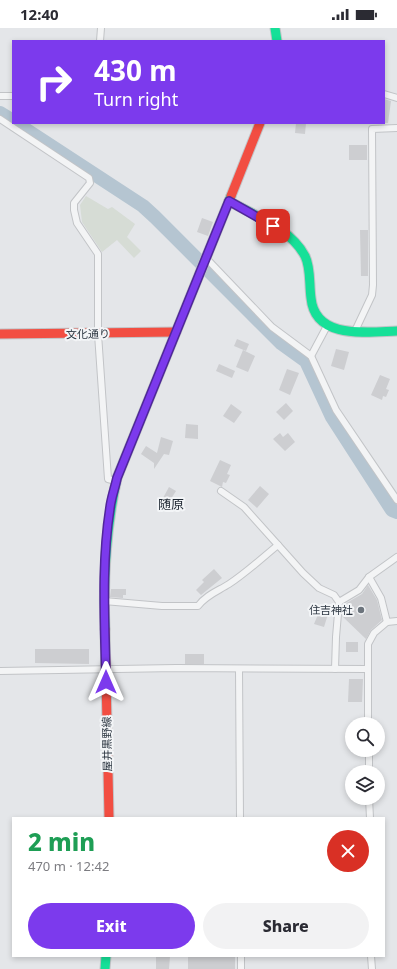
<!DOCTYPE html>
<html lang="en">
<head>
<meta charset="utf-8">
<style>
	:root { --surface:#fff; --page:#f2f2f3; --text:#2b2b33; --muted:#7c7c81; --accent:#7c3aed }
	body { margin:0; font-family:"Noto Sans","Noto Sans JP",sans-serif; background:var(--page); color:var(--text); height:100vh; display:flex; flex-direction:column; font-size:15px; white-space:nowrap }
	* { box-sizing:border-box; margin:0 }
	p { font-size:13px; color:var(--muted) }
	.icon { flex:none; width:22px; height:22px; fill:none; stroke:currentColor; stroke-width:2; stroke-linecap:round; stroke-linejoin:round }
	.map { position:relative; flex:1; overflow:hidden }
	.sheet { position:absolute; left:12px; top:789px; width:373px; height:140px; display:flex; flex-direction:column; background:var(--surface); border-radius:0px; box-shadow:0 2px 6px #0003 }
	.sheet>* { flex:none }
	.top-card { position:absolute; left:12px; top:12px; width:373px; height:84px; border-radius:0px; box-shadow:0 2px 6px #0003; background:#7c3aed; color:#fff; overflow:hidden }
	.fabs { position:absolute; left:345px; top:689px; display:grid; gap:8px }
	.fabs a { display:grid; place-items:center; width:40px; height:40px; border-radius:50%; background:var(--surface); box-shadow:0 2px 6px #0003; font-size:20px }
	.pin { position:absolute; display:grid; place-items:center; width:34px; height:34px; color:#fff; margin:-17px; border-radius:8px; box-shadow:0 2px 6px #0006 }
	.me { position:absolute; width:44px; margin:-22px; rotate:0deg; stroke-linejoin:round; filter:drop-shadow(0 0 3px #0008) }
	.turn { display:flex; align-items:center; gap:14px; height:84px; padding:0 16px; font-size:18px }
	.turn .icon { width:52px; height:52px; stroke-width:2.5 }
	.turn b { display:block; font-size:28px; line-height:34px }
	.round { display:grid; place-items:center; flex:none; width:42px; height:42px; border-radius:21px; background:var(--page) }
	.overview { display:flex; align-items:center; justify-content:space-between; height:68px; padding:0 16px }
	h1 { font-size:24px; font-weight:800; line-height:30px; color:#1e9e55 }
	.cta { display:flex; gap:8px; margin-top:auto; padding:8px 16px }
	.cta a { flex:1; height:46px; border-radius:24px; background:var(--accent); color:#fff; font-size:16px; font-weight:800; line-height:46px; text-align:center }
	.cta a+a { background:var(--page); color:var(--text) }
	.status { display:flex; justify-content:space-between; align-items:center; height:28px; padding:0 20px; background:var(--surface); direction:ltr }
	.status svg { height:11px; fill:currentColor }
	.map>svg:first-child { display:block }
	.green { fill:#d6dcd5 }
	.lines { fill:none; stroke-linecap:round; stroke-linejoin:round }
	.river { stroke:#b5c5d1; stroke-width:14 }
	.building { fill:#cdced1 }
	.street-casing { stroke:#c2c4c7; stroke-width:8 }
	.fast-casing { stroke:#c2c4c7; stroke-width:11 }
	.jam-casing { stroke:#c2c4c7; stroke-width:11 }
	.street { stroke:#f3f4f5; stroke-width:6 }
	.fast { stroke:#16e098; stroke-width:9 }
	.jam { stroke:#f24e42; stroke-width:9 }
	.route-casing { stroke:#51269a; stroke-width:10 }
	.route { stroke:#7c3aed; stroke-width:7 }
	.poi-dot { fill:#6c747c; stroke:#f3f5f7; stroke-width:1.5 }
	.labels { text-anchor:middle; stroke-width:4; stroke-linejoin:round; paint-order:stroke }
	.street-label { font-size:11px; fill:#2c3641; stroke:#f3f5f7 }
	.poi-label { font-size:11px; fill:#2c3641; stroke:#f3f5f7; text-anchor:end }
	.quarter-label { font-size:13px; fill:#1e2732; stroke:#f3f5f7 }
</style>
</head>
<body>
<div class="status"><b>12:40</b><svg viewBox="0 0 49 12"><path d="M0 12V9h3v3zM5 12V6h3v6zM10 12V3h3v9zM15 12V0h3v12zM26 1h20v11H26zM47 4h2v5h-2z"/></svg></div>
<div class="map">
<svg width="397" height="941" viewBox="0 0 397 941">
	<rect width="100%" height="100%" fill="#e4e6e9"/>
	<path class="green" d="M86 168 108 181 112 179 135 196 127 209 141 223 134 230 117 212 102 224 82 194 80 177Z"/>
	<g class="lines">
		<g class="river">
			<path d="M0 85 13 93"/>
			<path d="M16 95 143 178 155 189 281 315 306 333 332 389 392 482 397 484"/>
		</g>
	</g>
	<g class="building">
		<path d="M384 71 391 73 388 95H384Z"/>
		<path d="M296 95H306L305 106 295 105Z"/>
		<rect x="349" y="117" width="18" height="15"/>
		<path d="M202 190 213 194 208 208 197 204Z"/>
		<path d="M360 202H368V248H361Z"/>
		<path d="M237 311 249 316 246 323 234 318Z"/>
		<path d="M336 321 349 324 344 342 331 338Z"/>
		<path d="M243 322 255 328 248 344 236 339Z"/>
		<path d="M219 336 235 343 232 350 216 343Z"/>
		<path d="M287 341 299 345 290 367 279 362Z"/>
		<path d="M380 347 390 351 386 361 389 362 386 369 383 368 382 372 371 367Z"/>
		<path d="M286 375 293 383 284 392 276 384Z"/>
		<path d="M231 376 242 384 234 395 223 388Z"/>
		<path d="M186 396 198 397V411L185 410Z"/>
		<path d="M280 405 283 409 288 405 295 414 285 423 273 411Z"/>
		<path d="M161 409 173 413 169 427 164 426 154 441V435L141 426 146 418 157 425Z"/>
		<path d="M220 432 231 437 227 446 230 447 226 455 223 454 222 459 210 453Z"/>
		<path d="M260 458 269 466 257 480 248 472Z"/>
		<path d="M169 459 176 463 169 474 163 470Z"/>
		<path d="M214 541 222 550 201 567 196 562 204 554 202 552Z"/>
		<path d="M368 557 377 572 382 592 371 602 366 611 342 588 343 577 362 566Z"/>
		<path d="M111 561H126V567H123V570L110 569Z"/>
		<path d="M322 577 330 580 324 599 314 596Z"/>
		<rect x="346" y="614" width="12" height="10"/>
		<path d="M35 621H89V636L35 635Z"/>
		<rect x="185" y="626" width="19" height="10"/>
		<path d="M349 651H363L362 674H348Z"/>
		<path d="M156 928H170L169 941H156Z"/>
		<rect x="188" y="928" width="47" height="13"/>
	</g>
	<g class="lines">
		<g class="street-casing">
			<g id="street">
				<path d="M100 13 101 0"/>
				<path d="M384 66 397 70"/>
				<path d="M0 68H13"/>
				<path d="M0 91 89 150 90 155 74 175V182L77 195 98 226V306L108 451 116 453"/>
				<path d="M207 231 272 299 311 328 336 382 397 472"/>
				<path d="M355 303 372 267 373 257 372 101 397 100"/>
				<path d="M311 328 327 298"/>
				<path d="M221 463 244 479 278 517"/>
				<path d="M369 549 381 570 387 594"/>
				<path d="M104 573 162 578H198C206 567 218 563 229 556 246 545 262 530 278 517L303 545 319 560 334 567 339 574 336 609 335 641"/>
				<path d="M339 574 359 562 369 549 397 529"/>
				<path d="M239 641 240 790"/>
				<path d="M0 643 176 640 367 641"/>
				<path d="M368 696V616L374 605 387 594 397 593"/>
				<path d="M369 722V744"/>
				<path d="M369 770 370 790"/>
				<path d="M241 928V941"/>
				<path d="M371 928 372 941"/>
			</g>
		</g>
		<g class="fast-casing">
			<g id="fast">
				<path d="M275 0 277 13"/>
				<path d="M229 173C255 188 290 200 305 228 311 240 309 256 311 270 315 312 367 304 397 303"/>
				<path d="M105 601C103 551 106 499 117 450L231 168"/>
				<path d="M105 941 106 928"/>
			</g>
		</g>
		<g class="jam-casing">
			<g id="jam">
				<path d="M231 168 260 95"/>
				<path d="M0 306 176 304"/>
				<path d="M105 601 109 790"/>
			</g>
		</g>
		<use href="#street" class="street"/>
		<use href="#fast" class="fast"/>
		<use href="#jam" class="jam"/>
	</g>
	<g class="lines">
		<g class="route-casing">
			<path id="route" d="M106 654C105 597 101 537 110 480 111 470 115 460 117 450L229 173 273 198"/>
		</g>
		<use href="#route" class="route"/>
	</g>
	<circle class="poi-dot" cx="361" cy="582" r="4"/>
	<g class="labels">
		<g class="street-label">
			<text transform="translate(88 306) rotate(-1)" y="4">文化通り</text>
			<text transform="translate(107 716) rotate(-91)" y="4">屋井黒野線</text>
		</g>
		<g class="poi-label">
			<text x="353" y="586">住吉神社</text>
		</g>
		<g class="quarter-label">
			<text x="171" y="481">随原</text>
		</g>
	</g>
</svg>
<div class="fabs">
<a><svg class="icon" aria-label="search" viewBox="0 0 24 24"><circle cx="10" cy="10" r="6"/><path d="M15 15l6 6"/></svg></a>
<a><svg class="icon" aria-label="layers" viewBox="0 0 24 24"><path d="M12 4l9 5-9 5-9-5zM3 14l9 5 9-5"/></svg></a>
</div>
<div class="pin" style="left:273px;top:198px;background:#d93025"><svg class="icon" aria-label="arrive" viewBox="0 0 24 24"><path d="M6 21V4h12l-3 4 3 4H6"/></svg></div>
<svg class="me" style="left:106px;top:654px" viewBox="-20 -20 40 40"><path d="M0-17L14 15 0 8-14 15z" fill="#7c3aed" stroke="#fff" stroke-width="4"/></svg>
<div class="top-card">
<div class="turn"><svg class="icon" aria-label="right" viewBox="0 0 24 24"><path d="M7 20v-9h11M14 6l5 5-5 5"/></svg><div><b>430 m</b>Turn right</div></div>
</div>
<section class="sheet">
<div class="overview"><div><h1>2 min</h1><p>470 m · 12:42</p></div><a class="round" style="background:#d93025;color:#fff"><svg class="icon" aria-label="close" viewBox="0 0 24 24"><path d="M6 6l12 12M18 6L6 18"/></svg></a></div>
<div class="cta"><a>Exit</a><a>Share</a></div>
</section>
</div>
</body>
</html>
